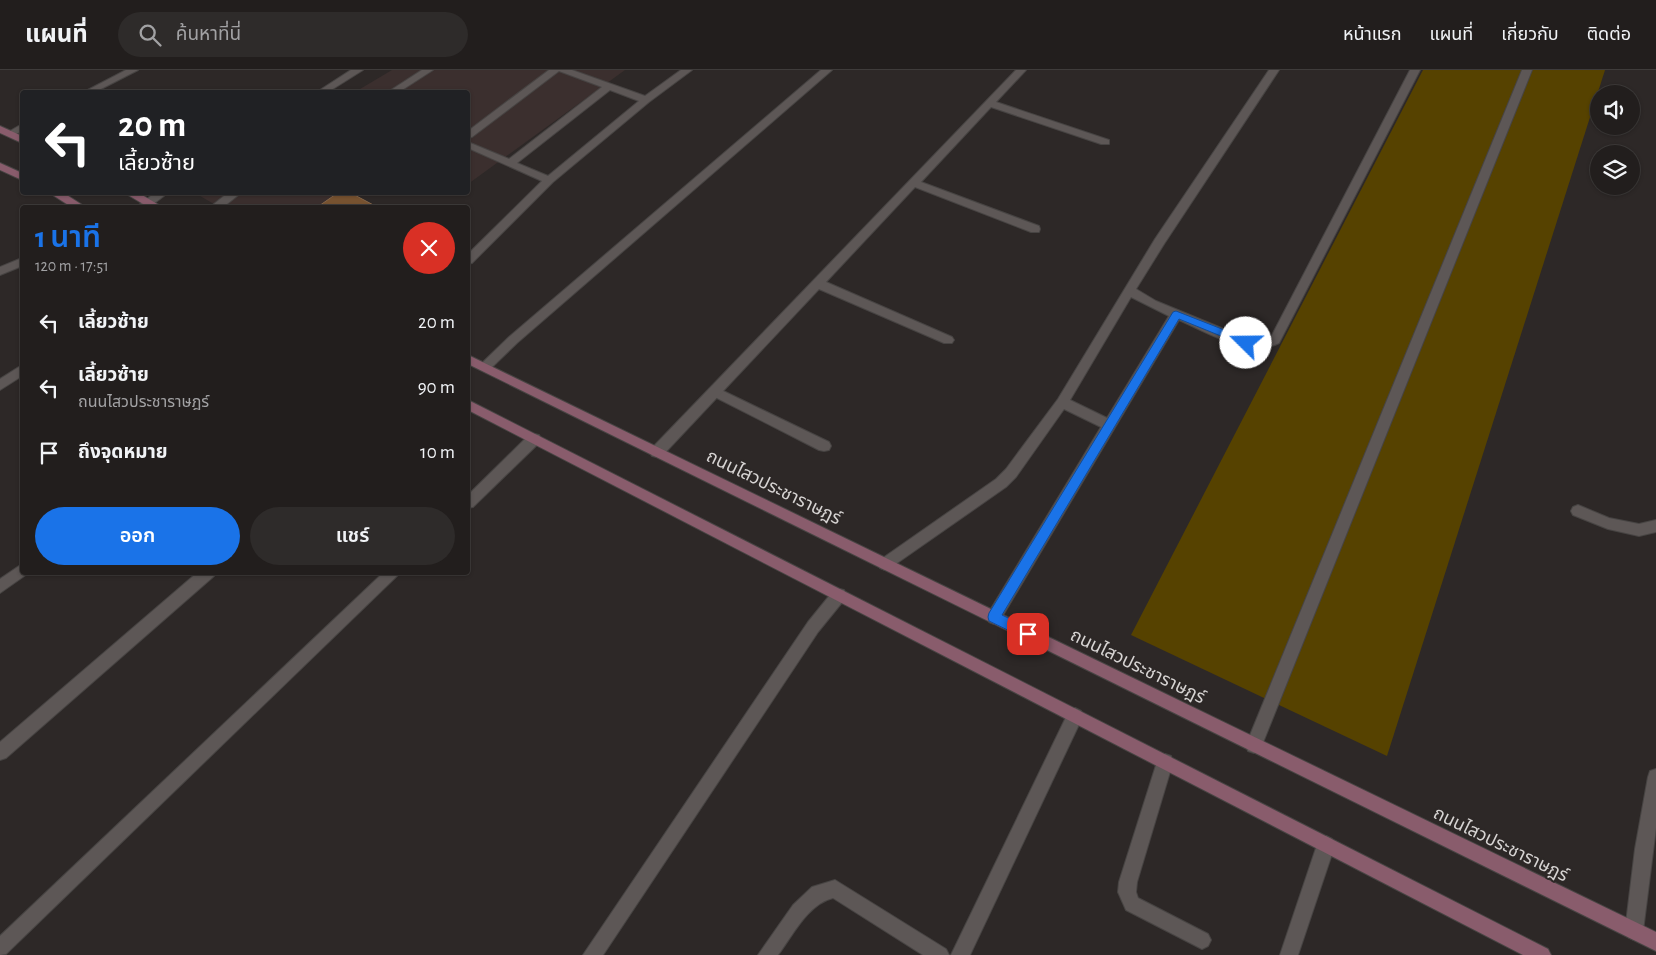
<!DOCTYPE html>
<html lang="th">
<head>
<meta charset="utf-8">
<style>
	:root { --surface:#221e1d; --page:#2e2b2a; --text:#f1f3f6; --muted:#a2a2a4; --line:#3f3c3b; --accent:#1a73e8 }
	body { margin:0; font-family:"Alegreya Sans","Noto Sans Thai",sans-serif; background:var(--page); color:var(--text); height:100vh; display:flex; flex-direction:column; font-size:19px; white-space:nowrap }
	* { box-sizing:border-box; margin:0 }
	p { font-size:16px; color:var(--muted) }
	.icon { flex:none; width:28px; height:28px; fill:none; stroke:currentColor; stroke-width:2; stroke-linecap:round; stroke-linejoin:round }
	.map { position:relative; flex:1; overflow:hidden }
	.side { position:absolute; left:20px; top:135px; width:450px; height:370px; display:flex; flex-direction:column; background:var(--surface); border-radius:5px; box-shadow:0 1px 4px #0004,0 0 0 1px var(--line) }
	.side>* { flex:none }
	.hud { position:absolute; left:20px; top:20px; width:450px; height:105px; border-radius:5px; box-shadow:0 1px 4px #0004,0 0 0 1px var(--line); background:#202124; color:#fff; overflow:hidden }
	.buttons { position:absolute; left:1590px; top:15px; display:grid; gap:10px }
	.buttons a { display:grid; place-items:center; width:50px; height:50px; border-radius:50%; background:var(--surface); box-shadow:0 1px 4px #0004,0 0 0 1px var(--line); font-size:25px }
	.pin { position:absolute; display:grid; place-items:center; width:42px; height:42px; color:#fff; margin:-21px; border-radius:10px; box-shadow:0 2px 8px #0006 }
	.me { position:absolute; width:55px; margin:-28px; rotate:292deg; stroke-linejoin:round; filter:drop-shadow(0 0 4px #0008) }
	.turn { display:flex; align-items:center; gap:18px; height:105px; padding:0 15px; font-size:22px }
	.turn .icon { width:65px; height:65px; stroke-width:2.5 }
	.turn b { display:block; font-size:35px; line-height:42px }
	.round { display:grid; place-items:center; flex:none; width:52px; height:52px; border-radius:26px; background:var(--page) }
	.summary { display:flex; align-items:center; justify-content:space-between; height:85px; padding:0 15px }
	h1 { font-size:30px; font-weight:600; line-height:38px; color:var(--accent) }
	.button { display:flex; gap:10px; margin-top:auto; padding:10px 15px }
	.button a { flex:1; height:58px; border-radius:30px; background:var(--accent); color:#fff; font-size:20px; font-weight:600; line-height:58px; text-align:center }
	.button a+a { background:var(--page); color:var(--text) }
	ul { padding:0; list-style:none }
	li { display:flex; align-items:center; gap:15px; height:65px; padding:0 15px }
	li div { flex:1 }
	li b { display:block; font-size:19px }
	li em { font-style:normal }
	header { display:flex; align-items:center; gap:30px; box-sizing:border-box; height:70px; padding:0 25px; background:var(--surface); border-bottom:1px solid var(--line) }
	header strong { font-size:24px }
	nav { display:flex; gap:28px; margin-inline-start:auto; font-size:18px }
	.search { width:350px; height:45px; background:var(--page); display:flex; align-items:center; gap:12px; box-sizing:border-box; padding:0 18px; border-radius:28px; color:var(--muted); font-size:19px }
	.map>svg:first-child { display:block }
	.built { fill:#3b2f2e }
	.green { fill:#564200 }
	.building { fill:#785331; stroke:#86674a }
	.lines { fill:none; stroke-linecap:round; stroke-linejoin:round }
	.service-casing { stroke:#474443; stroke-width:2 }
	.minor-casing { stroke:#474443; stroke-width:2 }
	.secondary-casing { stroke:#474443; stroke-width:2 }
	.service { fill:#5d5756; fill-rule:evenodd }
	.minor { fill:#5d5756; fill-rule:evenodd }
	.secondary { fill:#895c6c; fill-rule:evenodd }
	.route { fill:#1a73e8; stroke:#114b97 }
	.labels { text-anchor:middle; stroke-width:4; stroke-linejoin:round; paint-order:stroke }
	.street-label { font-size:18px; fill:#d7d4d3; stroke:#2d2827 }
</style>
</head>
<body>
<header>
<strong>แผนที่</strong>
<div class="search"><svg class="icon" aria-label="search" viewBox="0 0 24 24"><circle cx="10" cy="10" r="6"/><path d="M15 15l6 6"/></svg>ค้นหาที่นี่</div>
<nav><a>หน้าแรก</a><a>แผนที่</a><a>เกี่ยวกับ</a><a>ติดต่อ</a></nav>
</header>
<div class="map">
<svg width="1656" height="885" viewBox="0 0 1656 885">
	<rect width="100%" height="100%" fill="#2d2827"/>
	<g class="built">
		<path d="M392 0H625L468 114V22H355Z"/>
		<path d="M195 123H348L327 138 219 137Z"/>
	</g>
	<path class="green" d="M1423 0H1605L1387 686 1131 565Z"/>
	<path class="building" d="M339 122H349L379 138H316Z"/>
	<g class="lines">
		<g class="service-casing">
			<g id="service">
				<path d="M422 0H433L399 22H388Z"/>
				<path d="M549 0H572L645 26 681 0H692L649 32 553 112 472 193 468 194V184L542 111 468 78V72L509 89 602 17 559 1 472 67 468 68V61ZM610 20 639 31 548 106 517 93Z"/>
				<path d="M229 122H242L222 138H209Z"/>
				<path d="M22 188V196L0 205V197Z"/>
				<path d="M715 317 829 372 831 376 829 380 824 381 819 380 711 325 709 322 711 319Z"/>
				<path d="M835 810 946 879 949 885H923L833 828C808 834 793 865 778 885H758L793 835 812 817Z"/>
			</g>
		</g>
		<g class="minor-casing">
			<g id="minor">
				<path d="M126 0H138L95 22H84Z"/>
				<path d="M351 0H363L328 22H317Z"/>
				<path d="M821 0H832L517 273 489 300H481L479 297 481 294 509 267Z"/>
				<path d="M1016 0H1026L996 32 1109 70V74H1101L991 37 921 112 1039 156 1040 159 1039 162H1031L915 117 826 212 952 267 954 270 952 273H944L819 219 662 386 657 387 652 386 650 382 652 378Z"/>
				<path d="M1269 0H1279L1164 174 1136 219 1156 231 1248 269 1261 270 1271 267 1410 0H1420L1279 273C1250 289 1207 262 1179 250L999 552 994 554 989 552 987 547 989 542 1101 357 1064 339 1016 407 1006 417 890 498 885 500 880 498 878 494 880 490 996 409 1006 399 1058 329 1155 169ZM1131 227 1169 246 1107 348 1070 330Z"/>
				<path d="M1522 0H1532L1262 675 1260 681 1254 683 1248 681 1246 675Z"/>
				<path d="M22 54V61L10 67 5 64Z"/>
				<path d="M156 122H169L148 138H135Z"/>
				<path d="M22 295V306L0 320V309Z"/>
				<path d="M534 364 539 365 541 369 539 373 473 437 468 438V425L529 365Z"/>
				<path d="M1578 435 1609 448 1639 454 1656 450V462L1639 466 1608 459 1573 445 1571 441 1573 437Z"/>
				<path d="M22 494V502H28L27 504 0 523V509Z"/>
				<path d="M198 502H216L214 506 6 688 0 690V672Z"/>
				<path d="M384 502H401L6 884 0 885V866Z"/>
				<path d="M839 519 844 520 846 525 844 530 818 562 603 885H583L808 552 834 520Z"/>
				<path d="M1075 638 1081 641 1083 646 970 885H951L1069 641Z"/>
				<path d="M1165 684 1171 686 1173 692 1137 812 1136 822 1138 828 1208 864 1211 870 1208 876 1202 879 1126 840 1118 822 1119 812 1157 692 1159 686Z"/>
				<path d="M1656 699V758L1643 861 1640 867 1634 870 1628 867 1625 861 1635 779 1648 707 1650 701Z"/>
				<path d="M1326 766 1332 769 1335 775 1298 885H1280L1317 775 1320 769Z"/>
			</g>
		</g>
		<g class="secondary-casing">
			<g id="secondary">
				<path d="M0 56 22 66V73L0 63Z"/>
				<path d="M0 93 22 103V110L0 100Z"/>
				<path d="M48 122H62L87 138H73Z"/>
				<path d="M123 122H137L164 138H150Z"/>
				<path d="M468 285 1656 862V881L468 294Z"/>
				<path d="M468 330 1548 879 1551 885H1523L468 340Z"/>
			</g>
		</g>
		<use href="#service" class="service"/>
		<use href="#minor" class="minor"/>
		<use href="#secondary" class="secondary"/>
	</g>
	<path class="route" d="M1176 241 1250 270 1251 273 1246 276 1243 275 1179 249 1002 545 1033 560 1035 564 1033 568 1028 570 1024 568 989 551 988 547 989 543 1173 242Z"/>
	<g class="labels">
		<g class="street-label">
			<text transform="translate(774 417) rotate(26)" y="6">ถนนไสวประชาราษฎร์</text>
			<text transform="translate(1138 596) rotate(26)" y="6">ถนนไสวประชาราษฎร์</text>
			<text transform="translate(1501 774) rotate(26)" y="6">ถนนไสวประชาราษฎร์</text>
		</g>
	</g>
</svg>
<div class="buttons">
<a><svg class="icon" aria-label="sound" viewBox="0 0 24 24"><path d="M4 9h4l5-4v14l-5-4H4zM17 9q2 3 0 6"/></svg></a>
<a><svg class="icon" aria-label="layers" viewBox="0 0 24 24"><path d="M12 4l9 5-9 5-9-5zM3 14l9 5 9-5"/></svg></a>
</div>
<div class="pin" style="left:1028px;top:564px;background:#d93025"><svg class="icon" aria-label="arrive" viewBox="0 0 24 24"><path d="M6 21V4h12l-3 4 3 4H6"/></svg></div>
<svg class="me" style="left:1246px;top:273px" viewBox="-20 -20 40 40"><circle r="19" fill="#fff"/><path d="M0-13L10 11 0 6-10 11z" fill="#1a73e8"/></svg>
<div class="hud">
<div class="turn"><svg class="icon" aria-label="left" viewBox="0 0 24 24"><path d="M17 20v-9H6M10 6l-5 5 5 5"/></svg><div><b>20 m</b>เลี้ยวซ้าย</div></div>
</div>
<section class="side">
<div class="summary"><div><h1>1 นาที</h1><p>120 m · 17:51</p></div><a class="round" style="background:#d93025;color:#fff"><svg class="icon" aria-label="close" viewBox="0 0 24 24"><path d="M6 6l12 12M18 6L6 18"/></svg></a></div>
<ul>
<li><svg class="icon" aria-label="left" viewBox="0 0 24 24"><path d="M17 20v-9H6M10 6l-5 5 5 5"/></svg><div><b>เลี้ยวซ้าย</b></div><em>20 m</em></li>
<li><svg class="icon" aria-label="left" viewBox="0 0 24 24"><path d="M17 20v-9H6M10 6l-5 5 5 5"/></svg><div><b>เลี้ยวซ้าย</b><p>ถนนไสวประชาราษฎร์</p></div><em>90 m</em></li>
<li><svg class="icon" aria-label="arrive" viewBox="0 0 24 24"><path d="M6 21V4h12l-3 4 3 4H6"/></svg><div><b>ถึงจุดหมาย</b></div><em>10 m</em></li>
</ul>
<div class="button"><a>ออก</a><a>แชร์</a></div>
</section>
</div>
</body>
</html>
